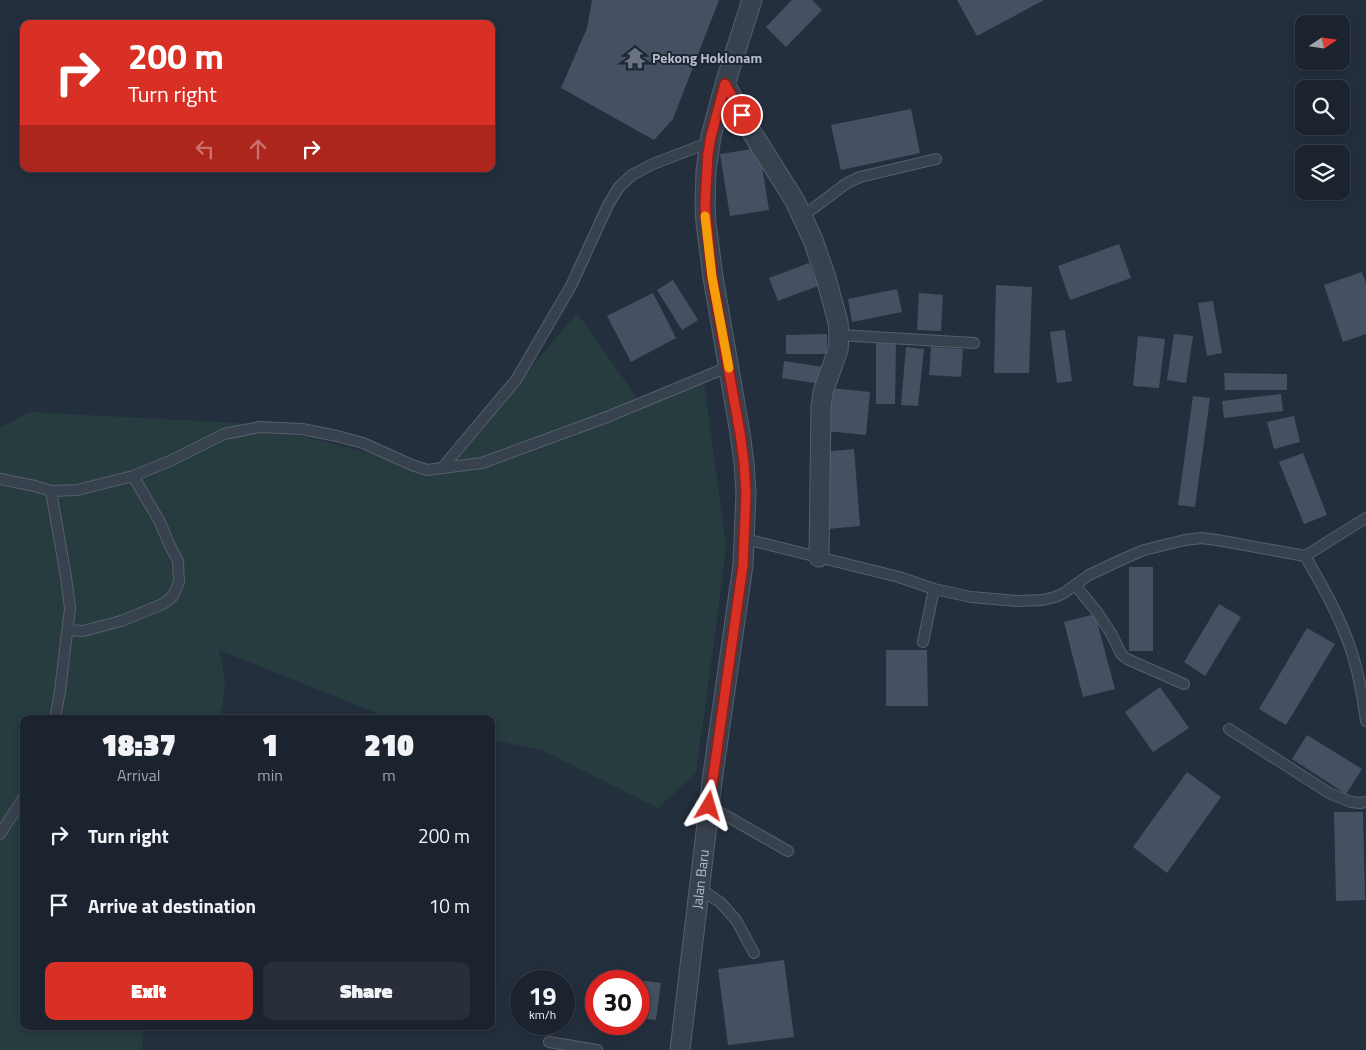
<!DOCTYPE html>
<html lang="en">
<head>
<meta charset="utf-8">
<style>
	:root { --surface:#1b232e; --page:#282f3a; --text:#f1f3f6; --muted:#a0a4aa; --line:#39404a; --accent:#d93025 }
	body { margin:0; font-family:"Titillium Web",sans-serif; background:var(--page); color:var(--text); height:100vh; display:flex; flex-direction:column; font-size:19px; white-space:nowrap }
	* { box-sizing:border-box; margin:0 }
	p { font-size:16px; color:var(--muted) }
	.icon { flex:none; width:28px; height:28px; fill:none; stroke:currentColor; stroke-width:2; stroke-linecap:round; stroke-linejoin:round }
	.map { position:relative; flex:1; overflow:hidden }
	.side { position:absolute; left:20px; top:715px; width:475px; height:315px; display:flex; flex-direction:column; background:var(--surface); border-radius:10px; box-shadow:0 2px 12px #0003,0 0 0 1px var(--line) }
	.side>* { flex:none }
	.hud { position:absolute; left:20px; top:20px; width:475px; height:152px; border-radius:10px; box-shadow:0 2px 12px #0003,0 0 0 1px var(--line); background:#d93025; color:#fff; overflow:hidden }
	.needle { width:32px; rotate:77deg }
	.controls { position:absolute; left:1295px; top:15px; display:grid; gap:10px }
	.controls a { display:grid; place-items:center; width:55px; height:55px; border-radius:10px; background:var(--surface); box-shadow:0 2px 12px #0003,0 0 0 1px var(--line); font-size:25px }
	.speed { position:absolute; left:510px; top:970px; display:flex; gap:10px; font-size:25px; font-weight:700; text-align:center }
	.speed>* { display:grid; place-content:center; width:65px; height:65px; border-radius:50%; background:var(--surface); box-shadow:0 2px 12px #0003,0 0 0 1px var(--line); line-height:1 }
	.speed small { font-size:12px; font-weight:400 }
	.speed .limit { border:8px solid #d22; background:#fff; color:#111 }
	.pin { position:absolute; display:grid; place-items:center; width:42px; height:42px; color:#fff; margin:-21px; border:2px solid #fff; border-radius:50%; box-shadow:0 1px 5px #0007 }
	.me { position:absolute; width:55px; margin:-28px; rotate:7deg; stroke-linejoin:round; filter:drop-shadow(0 0 4px #0008) }
	.turn { display:flex; align-items:center; gap:18px; height:105px; padding:0 25px; font-size:22px }
	.turn .icon { width:65px; height:65px; stroke-width:2.5 }
	.turn b { display:block; font-size:35px; line-height:42px }
	.lanes { display:flex; align-items:center; height:48px; padding:0 25px; background:#0003; justify-content:center; gap:25px; direction:ltr }
	.lanes .off { opacity:.35 }
	.eta { display:flex; justify-content:space-evenly; align-items:center; height:85px; text-align:center }
	.eta b { font-size:30px; font-weight:800; line-height:35px }
	.primary-button { display:flex; gap:10px; margin-top:auto; padding:10px 25px }
	.primary-button a { flex:1; height:58px; border-radius:10px; background:var(--accent); color:#fff; font-size:20px; font-weight:800; line-height:58px; text-align:center }
	.primary-button a+a { background:var(--page); color:var(--text) }
	ul { padding:0; list-style:none }
	li { display:flex; align-items:center; gap:15px; height:70px; padding:0 25px }
	li div { flex:1 }
	li b { display:block; font-size:19px }
	li em { font-style:normal }
	.map>svg:first-child { display:block }
	.green { fill:#263c3f }
	.building { fill:#455162 }
	.lines { fill:none; stroke-linecap:round; stroke-linejoin:round }
	.lane-casing { stroke:#565f6c; stroke-width:12 }
	.street-casing { stroke:#565f6c; stroke-width:21 }
	.lane { stroke:#38414e; stroke-width:10 }
	.street { stroke:#38414e; stroke-width:19 }
	.route-casing { stroke:#8d1f18; stroke-width:12 }
	.route { stroke:#d93025; stroke-width:9 }
	.slow { stroke:#f59e0b; stroke-width:9 }
	.labels { text-anchor:middle; stroke-width:4; stroke-linejoin:round; paint-order:stroke }
	.poi-label { font-size:14px; font-weight:bold; fill:#b4bcc9; stroke:#1d2633; text-anchor:start }
	.street-label { font-size:14px; fill:#b4bcc9; stroke:#1d2633 }
</style>
</head>
<body>
<div class="map">
<svg width="1366" height="1050" viewBox="0 0 1366 1050">
	<rect width="100%" height="100%" fill="#242f3e"/>
	<path class="green" d="M577 313 637 398 703 374 726 546 718 612 696 773 658 808 542 750 491 740V719H394L389 718 219 650 225 680 221 719H24V1026H143L142 1050H0V428L29 412 257 424 442 472Z"/>
	<g class="building">
		<path d="M592 0H719L673 119 654 140 561 88 587 28Z"/>
		<path d="M792 0H812L822 10 786 47 766 27Z"/>
		<path d="M957 0H1044L977 36Z"/>
		<path d="M911 109 920 153 841 170 831 125Z"/>
		<path d="M759 148 769 210 730 216 720 154Z"/>
		<path d="M1119 244 1131 278 1070 300 1058 266Z"/>
		<path d="M809 263 818 286 778 301 769 278Z"/>
		<path d="M1362 272 1366 283V334L1343 342 1324 285Z"/>
		<path d="M673 280 698 320 682 330 657 290Z"/>
		<path d="M996 285 1032 287 1029 373H994Z"/>
		<path d="M897 289 902 312 852 322 848 299Z"/>
		<path d="M653 293 676 338 631 362 607 316Z"/>
		<path d="M919 293 943 295 941 331 917 330Z"/>
		<path d="M1213 301 1222 353 1207 356 1198 303Z"/>
		<path d="M1065 330 1072 381 1057 383 1050 332Z"/>
		<path d="M827 334V354H786V335Z"/>
		<path d="M1174 334 1193 336 1186 383 1167 380Z"/>
		<path d="M1138 336 1165 339 1159 388 1133 386Z"/>
		<path d="M876 340H896L895 404H876Z"/>
		<path d="M906 347 924 349 918 406 901 405Z"/>
		<path d="M931 347 963 349 961 377 929 375Z"/>
		<path d="M784 361 823 367 820 384 782 378Z"/>
		<path d="M1224 373 1287 374V390H1225Z"/>
		<path d="M830 388 870 392 866 435 826 431Z"/>
		<path d="M1281 394 1283 411 1224 418 1222 401Z"/>
		<path d="M1193 396 1210 398 1195 507 1178 505Z"/>
		<path d="M1294 416 1300 442 1274 449 1267 422Z"/>
		<path d="M854 449 860 526 828 529 822 452Z"/>
		<path d="M1303 453 1327 515 1304 524 1279 462Z"/>
		<rect x="1129" y="567" width="24" height="84"/>
		<path d="M1219 604 1241 617 1205 676 1184 662Z"/>
		<path d="M1095 614 1115 689 1083 697 1064 622Z"/>
		<path d="M1307 628 1335 644 1286 725 1259 709Z"/>
		<path d="M886 650H927L928 706H886Z"/>
		<path d="M1160 687 1189 728 1153 752 1125 712Z"/>
		<path d="M1307 735 1362 769 1346 794 1292 759Z"/>
		<path d="M1187 772 1221 797 1167 873 1133 847Z"/>
		<path d="M1334 812H1363L1365 900 1336 901Z"/>
		<path d="M784 960 794 1037 728 1045 718 969Z"/>
		<path d="M614 977 638 980V981H613Z"/>
		<path d="M639 980 661 983 656 1020 639 1018Z"/>
	</g>
	<g class="lines">
		<g class="lane-casing">
			<g id="lane">
				<path d="M803 216 847 183 860 177 936 159"/>
				<path d="M839 335 974 343"/>
				<path d="M442 468 482 463 607 417 728 367"/>
				<path d="M0 479 35 486 51 491 77 490 133 476 170 461 224 434 260 427 302 429 337 436 363 443 412 465 427 470 442 468 516 380 571 286 608 205 619 187 632 175 653 164 710 142"/>
				<path d="M51 491 66 577 70 608 60 691 55 719"/>
				<path d="M745 539 899 577 934 589 971 597 1017 601 1043 600 1055 597 1064 593 1089 575 1123 559 1144 550 1185 540 1201 538 1217 540 1305 556 1366 518"/>
				<path d="M1305 556C1323 587 1341 618 1352 653 1359 675 1363 698 1366 721"/>
				<path d="M1075 585 1097 612 1112 635 1121 654 1127 659 1184 684"/>
				<path d="M68 630 83 631 121 621 163 604 173 596 179 582 178 561 169 544 160 522 133 476"/>
				<path d="M923 642 934 589"/>
				<path d="M1229 729 1329 793 1351 802 1360 803 1366 802"/>
				<path d="M709 806 788 851"/>
				<path d="M0 834 24 797"/>
				<path d="M699 888 721 903 736 920 754 953"/>
				<path d="M549 1042 597 1050"/>
			</g>
		</g>
		<g class="street-casing">
			<g id="street">
				<path d="M725 84 751 131 795 201 813 240 826 278 838 322 839 335 838 350 823 392 821 406 819 557"/>
				<path id="s1" d="M680 1050 713 774 743 565 746 493 744 463 740 433 713 277 706 223 705 206 706 171 711 136 725 84 752 0"/>
			</g>
		</g>
		<use href="#lane" class="lane"/>
		<use href="#street" class="street"/>
	</g>
	<g class="lines">
		<g class="route-casing">
			<path id="route" d="M709 806 743 565 746 493 744 463 740 433 712 277 705 206 708 154 711 136 725 84 742 115"/>
		</g>
		<use href="#route" class="route"/>
		<path class="slow" d="M705 216 712 277 729 368"/>
	</g>
	<defs>
		<g id="temple-bare" transform="scale(1.725)"><path d="M0-6L5-2H3V0L6.5 2.5H4V6H1.5V3h-3V6H-4V2.5H-6.5L-3 0V-2H-5Z" fill="#6b7280" stroke="#1d2633" stroke-width="2.5" paint-order="stroke"/></g>
	</defs>
	<g fill-rule="evenodd">
		<use href="#temple-bare" x="635" y="58"/>
	</g>
	<g class="labels">
		<g class="poi-label">
			<text x="652" y="63">Pekong Hoklonam</text>
		</g>
		<g class="street-label">
			<text dy="5" stroke="none"><textPath href="#s1" startOffset="172">Jalan Baru</textPath></text>
		</g>
	</g>
</svg>
<div class="controls">
<a><svg class="needle" viewBox="-14 -14 28 28"><path d="M0-13l5 13h-10z" fill="#e53935"/><path d="M0 13l5-13h-10z" fill="#a0a4aa"/></svg></a>
<a><svg class="icon" aria-label="search" viewBox="0 0 24 24"><circle cx="10" cy="10" r="6"/><path d="M15 15l6 6"/></svg></a>
<a><svg class="icon" aria-label="layers" viewBox="0 0 24 24"><path d="M12 4l9 5-9 5-9-5zM3 14l9 5 9-5"/></svg></a>
</div>
<div class="speed"><div>19<small>km/h</small></div><div class="limit">30</div></div>
<div class="pin" style="left:742px;top:115px;background:#d93025"><svg class="icon" aria-label="arrive" viewBox="0 0 24 24"><path d="M6 21V4h12l-3 4 3 4H6"/></svg></div>
<svg class="me" style="left:709px;top:806px" viewBox="-20 -20 40 40"><path d="M0-17L14 15 0 8-14 15z" fill="#d93025" stroke="#fff" stroke-width="4"/></svg>
<div class="hud">
<div class="turn"><svg class="icon" aria-label="right" viewBox="0 0 24 24"><path d="M7 20v-9h11M14 6l5 5-5 5"/></svg><div><b>200 m</b>Turn right</div></div>
<div class="lanes"><svg class="icon off" aria-label="left" viewBox="0 0 24 24"><path d="M17 20v-9H6M10 6l-5 5 5 5"/></svg><svg class="icon off" aria-label="ahead" viewBox="0 0 24 24"><path d="M12 20V5M6 11l6-6 6 6"/></svg><svg class="icon" aria-label="right" viewBox="0 0 24 24"><path d="M7 20v-9h11M14 6l5 5-5 5"/></svg></div>
</div>
<section class="side">
<div class="eta">
<div><b>18:37</b><p>Arrival</p></div>
<div><b>1</b><p>min</p></div>
<div><b>210</b><p>m</p></div>
</div>
<ul>
<li><svg class="icon" aria-label="right" viewBox="0 0 24 24"><path d="M7 20v-9h11M14 6l5 5-5 5"/></svg><div><b>Turn right</b></div><em>200 m</em></li>
<li><svg class="icon" aria-label="arrive" viewBox="0 0 24 24"><path d="M6 21V4h12l-3 4 3 4H6"/></svg><div><b>Arrive at destination</b></div><em>10 m</em></li>
</ul>
<div class="primary-button"><a>Exit</a><a>Share</a></div>
</section>
</div>
</body>
</html>
